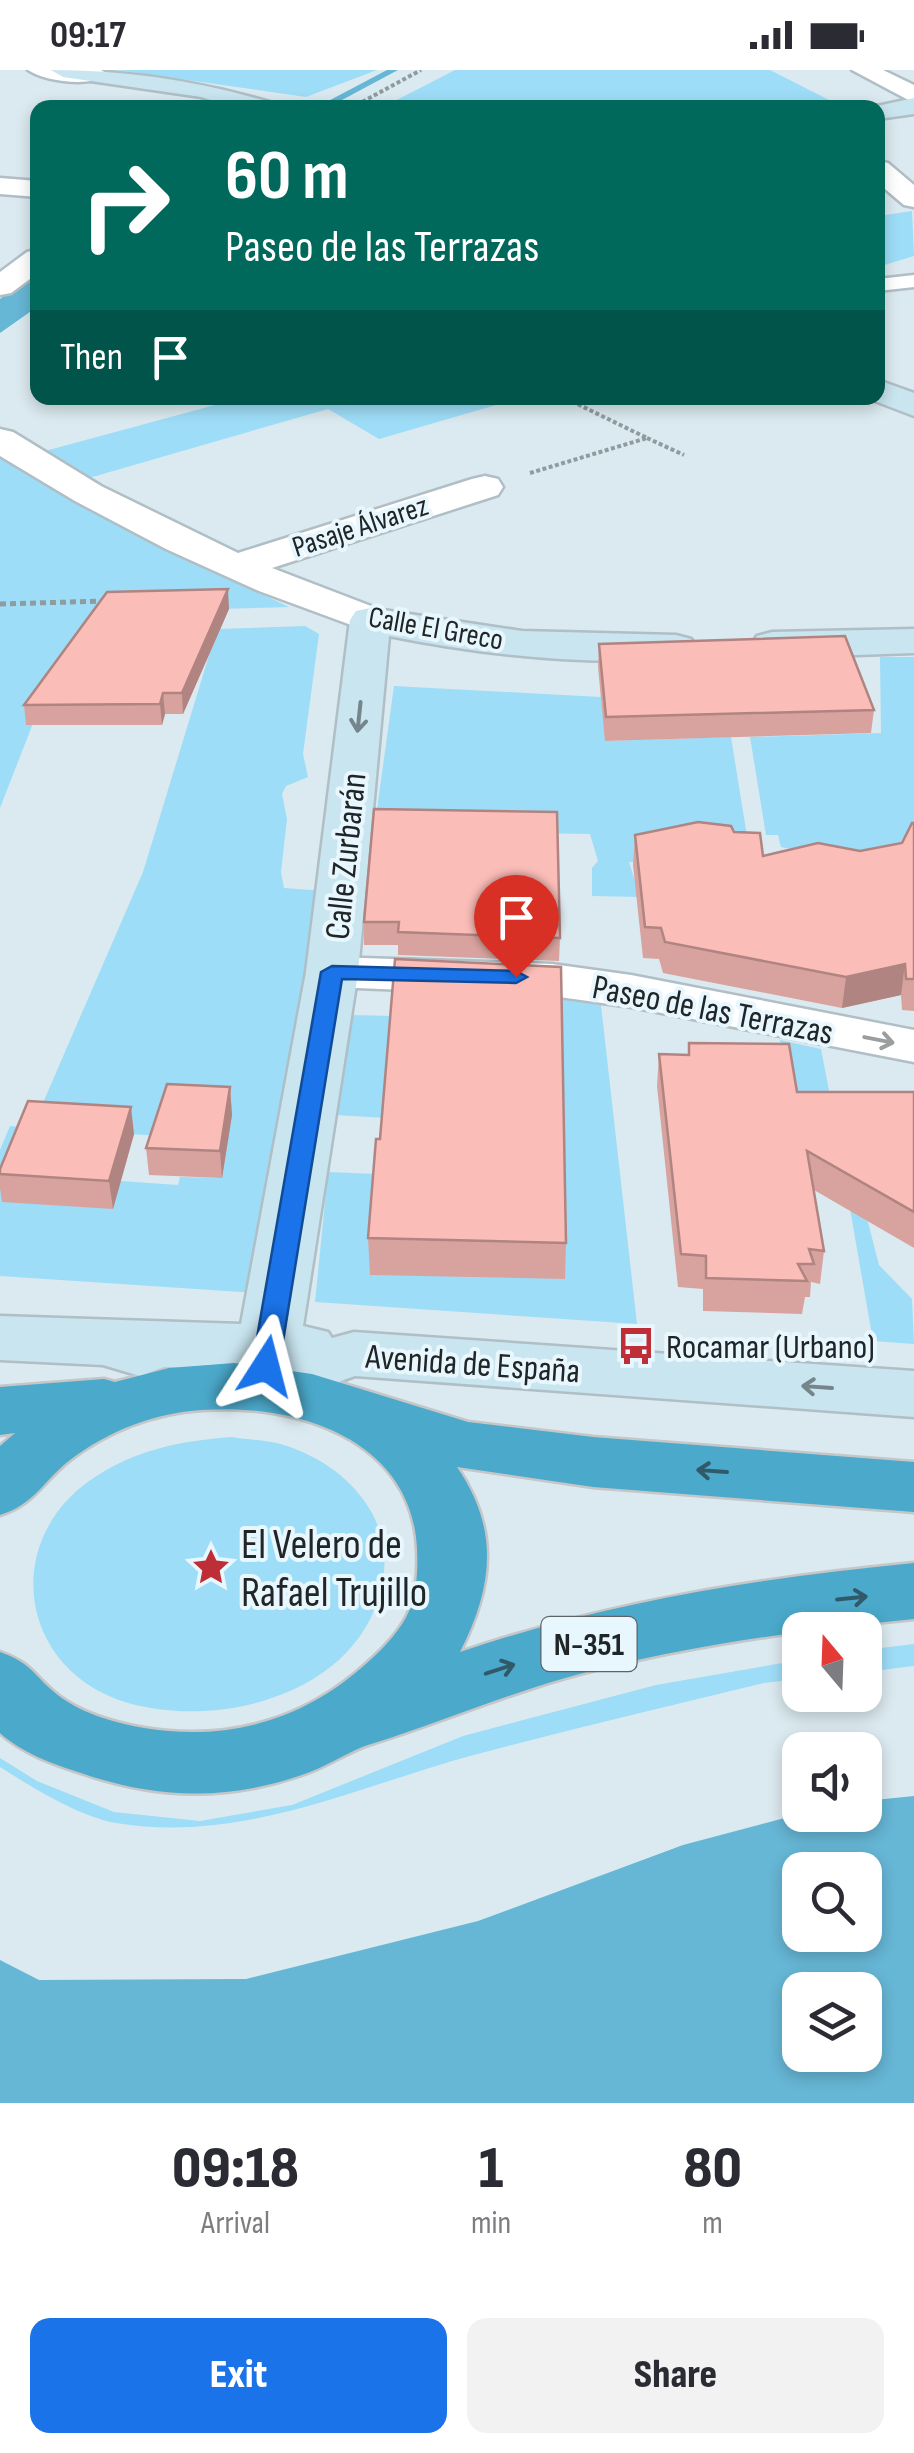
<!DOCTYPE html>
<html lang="en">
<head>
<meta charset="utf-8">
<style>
	:root { --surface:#fff; --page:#f2f2f3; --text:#2b2b33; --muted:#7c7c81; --accent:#1a73e8 }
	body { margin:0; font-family:"Sofia Sans Condensed",sans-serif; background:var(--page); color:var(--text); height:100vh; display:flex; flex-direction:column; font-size:38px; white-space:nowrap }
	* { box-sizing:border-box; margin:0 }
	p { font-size:32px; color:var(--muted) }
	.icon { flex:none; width:55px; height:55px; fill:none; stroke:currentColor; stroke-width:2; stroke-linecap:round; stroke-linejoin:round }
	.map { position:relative; height:2033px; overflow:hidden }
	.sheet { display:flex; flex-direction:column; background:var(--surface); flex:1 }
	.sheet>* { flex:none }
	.hud { position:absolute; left:30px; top:30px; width:855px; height:305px; border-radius:20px; box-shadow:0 5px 15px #0003; background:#00695c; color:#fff; overflow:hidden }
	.needle { width:65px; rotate:341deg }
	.buttons { position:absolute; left:782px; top:1542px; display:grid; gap:20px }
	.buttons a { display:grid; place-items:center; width:100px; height:100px; border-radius:20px; background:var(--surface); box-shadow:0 5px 15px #0003; font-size:50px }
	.pin { position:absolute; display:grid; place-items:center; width:85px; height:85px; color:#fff; margin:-102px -42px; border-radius:50% 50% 50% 0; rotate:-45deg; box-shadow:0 0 10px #0007 }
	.pin .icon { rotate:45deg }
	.me { position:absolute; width:110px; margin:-55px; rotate:9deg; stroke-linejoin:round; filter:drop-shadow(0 0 8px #0008) }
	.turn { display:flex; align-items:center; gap:35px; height:210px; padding:0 30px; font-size:45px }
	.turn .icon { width:130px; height:130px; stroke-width:2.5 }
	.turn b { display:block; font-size:70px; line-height:85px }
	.then { display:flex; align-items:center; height:95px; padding:0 30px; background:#0003; gap:20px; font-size:38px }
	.eta { display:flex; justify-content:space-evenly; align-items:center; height:170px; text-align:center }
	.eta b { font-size:60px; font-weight:800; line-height:70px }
	.primary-button { display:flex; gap:20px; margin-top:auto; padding:20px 30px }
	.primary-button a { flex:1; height:115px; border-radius:20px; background:var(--accent); color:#fff; font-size:40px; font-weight:800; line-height:115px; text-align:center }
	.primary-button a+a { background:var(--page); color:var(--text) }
	.status { display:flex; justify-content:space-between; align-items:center; height:70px; padding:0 50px; background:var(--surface); direction:ltr }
	.status svg { height:28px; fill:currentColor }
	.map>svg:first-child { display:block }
	.green { fill:#9eddf7; fill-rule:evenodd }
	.water { fill:#66b6d5; fill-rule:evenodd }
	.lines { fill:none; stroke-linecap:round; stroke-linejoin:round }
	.stream { fill:#66b6d5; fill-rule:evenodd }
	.lane-casing { stroke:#b0bec5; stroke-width:5 }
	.street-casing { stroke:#b0bec5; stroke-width:5 }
	.secondary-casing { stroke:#b0bec5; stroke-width:5 }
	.highway-casing { stroke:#c5c6c7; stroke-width:5 }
	.path-far1 { stroke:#909ba0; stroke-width:4; stroke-dasharray:4 2.5; stroke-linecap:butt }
	.path { stroke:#909ba0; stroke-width:5; stroke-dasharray:6 4; stroke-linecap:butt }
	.lane { fill:#fff; fill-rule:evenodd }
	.street { fill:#fff; fill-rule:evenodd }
	.secondary { fill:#c9e5ef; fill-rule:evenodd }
	.highway { fill:#4ba9cb; fill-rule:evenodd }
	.wall { fill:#d8a39e }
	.shaded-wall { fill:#b08481 }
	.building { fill:#fbbdb8; stroke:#b08481; stroke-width:2.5 }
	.oneway { stroke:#74858c }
	.oneway2 { stroke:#9b9d9e }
	.oneway3 { stroke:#315a69 }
	.route { fill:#1a73e8; stroke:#114b97; stroke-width:2.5 }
	.labels { text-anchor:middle; stroke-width:8; stroke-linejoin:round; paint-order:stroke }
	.far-street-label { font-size:30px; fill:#202528; stroke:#e8f7fe }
	.shield { fill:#e8f7fe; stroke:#5c6468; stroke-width:2.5 }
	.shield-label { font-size:32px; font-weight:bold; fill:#202528 }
	.street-label { font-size:35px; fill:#202528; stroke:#e8f7fe }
	.poi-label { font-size:35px; fill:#202528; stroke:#e8f7fe; text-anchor:start }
	.near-poi-label { font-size:42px; fill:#202528; stroke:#e8f7fe; text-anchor:start }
</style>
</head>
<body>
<div class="status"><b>09:17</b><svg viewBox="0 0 49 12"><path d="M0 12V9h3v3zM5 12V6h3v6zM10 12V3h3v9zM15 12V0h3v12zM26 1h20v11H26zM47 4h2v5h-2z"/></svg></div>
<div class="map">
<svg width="914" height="2033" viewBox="0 0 914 2033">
	<rect width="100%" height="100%" fill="#dbeaf0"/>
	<g class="green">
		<path d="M117 0H377L306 27Z"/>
		<path d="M455 0H770L841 36 383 37Z"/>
		<path d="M912 141 914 186 878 197V146Z"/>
		<path d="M241 328H520L379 369 328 339 89 408 45 381Z"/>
		<path d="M0 384 100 446 289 537 109 542 39 638 0 738Z"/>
		<path d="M305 556 319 564 303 684 308 707 286 716 282 724 287 749 281 802 284 818 325 821 257 1223 0 1206V1080L10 1056 32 1058 143 802 217 559ZM32 1058 162 1066 222 1108 180 1107 178 1115 121 1111Z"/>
		<path d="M880 587H914V783L824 786 781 777 778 765H766L750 667 881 663Z"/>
		<path d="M394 616 601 627 606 671 731 667 747 766 668 793 629 792 640 827 592 826V798L598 791 590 764 374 761Z"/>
		<path d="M506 922 601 935 637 1254 315 1232 328 1102 377 1104Z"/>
		<path d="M352 945 393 946 386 1048 335 1045Z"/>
		<path d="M780 970 821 979 832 1036 793 1050Z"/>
		<path d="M849 1133H863L879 1195 912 1229 914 1274 873 1271Z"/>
		<path d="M232 1367C249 1370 268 1370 284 1375 321 1387 353 1409 372 1443 387 1472 388 1499 378 1530 347 1627 216 1658 128 1633 21 1602 0 1475 89 1411 134 1380 178 1371 232 1367Z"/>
		<path d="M914 1574V1596L865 1602V1580Z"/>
		<path d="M800 1590V1609L764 1613C666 1637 567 1660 470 1686 354 1718 239 1774 116 1753 80 1747 31 1717 0 1697V1688L37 1711 114 1742 200 1751 292 1735 463 1666 656 1615Z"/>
	</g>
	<g class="water">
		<path d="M37 199V237L0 263V229Z"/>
		<path d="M914 1726V2033H0V1890L39 1910 246 1909 478 1851 683 1775 800 1744 865 1745V1731ZM800 1800H865V1865H800ZM800 1920H865V1985H800Z"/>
	</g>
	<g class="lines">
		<path class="stream" d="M387 0H398L327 38H315Z"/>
		<g class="lane-casing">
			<g id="lane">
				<path d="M28 0H101L109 5C90 17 46 12 28 0Z"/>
				<path d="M914 205V217L878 221V209Z"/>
			</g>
		</g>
		<g class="street-casing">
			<g id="street">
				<path d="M852 0H883L914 15V33Z"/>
				<path d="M878 91 888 93 914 115V137L904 135 878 113Z"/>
				<path d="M0 108 38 111V127L0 124Z"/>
				<path d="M38 179V203L11 223 0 225V202L27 182Z"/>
				<path d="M0 359 13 362 101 416 238 483 472 409 485 406 498 409 503 417 498 425 272 498 384 541 390 550 384 559 370 562 259 521 166 479 75 431 0 386Z"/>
				<path d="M332 887 552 894 631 905 914 960V992L631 937 552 926 332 917 314 913 306 902 314 891Z"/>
			</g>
		</g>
		<g class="secondary-casing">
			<g id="secondary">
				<path d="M51 0C128 0 199 11 273 33L276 38H236L201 27 63 7Z"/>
				<path d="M914 28V44L878 49V38H868Z"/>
				<path d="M878 310 914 323V346L867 328H878Z"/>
				<path d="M370 538 522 561 676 565 691 569 697 578 691 587C666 593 639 591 613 591 538 590 463 581 389 566L358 902 303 1256 328 1262 332 1268 354 1262 914 1301V1347L355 1306C298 1324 309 1353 239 1332L230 1316 233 1298 164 1297 140 1306 103 1295 0 1290V1246L241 1254 306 902 350 550 356 541Z"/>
				<path d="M914 559V583L772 588 757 584 751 575 757 566 772 562Z"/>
			</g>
		</g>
		<g class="highway-casing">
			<path id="highway" d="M234 1293 312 1304 468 1352 593 1367 914 1392V1442L593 1417 457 1397C500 1460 493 1517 460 1582 608 1532 759 1508 914 1493V1549C796 1561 680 1576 565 1608 499 1627 436 1654 371 1674 351 1680 331 1694 310 1702 232 1731 159 1730 81 1703 53 1694 22 1683 0 1663V1582C34 1594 33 1606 59 1626 83 1644 116 1653 144 1658 228 1672 305 1650 368 1592 384 1578 402 1559 410 1539 417 1520 418 1499 417 1479 412 1369 296 1333 202 1340 154 1343 108 1361 70 1390 42 1412 35 1434 0 1445V1376L15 1363 0 1365V1317L104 1309 115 1312 169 1298Z"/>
		</g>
		<g class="path-far1">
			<path d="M351 38 421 0"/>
			<path d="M647 368 684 385"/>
			<path d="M530 403 647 368 565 328"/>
		</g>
		<path class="path" d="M0 534 106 531"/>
		<use href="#lane" class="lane"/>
		<use href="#street" class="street"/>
		<use href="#secondary" class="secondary"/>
		<use href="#highway" class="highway"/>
	</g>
	<g class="wall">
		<path d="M229 539 183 644H165L162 655H26L24 635Z"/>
		<path d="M599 574 874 640 871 663 605 671 598 597Z"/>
		<path d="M374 739 560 868 559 891 398 885V875H364V852Z"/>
		<path d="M914 753V941L902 940 901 925 842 938 663 903 659 889 643 888 633 795 635 765 734 762 763 786 860 781 902 773Z"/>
		<path d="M659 984 797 1022H914V1178L814 1120 824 1181 820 1214 811 1212 810 1227H805L802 1244 703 1241V1219L678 1217 657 1016Z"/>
		<path d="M230 1017 232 1045 222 1108 149 1105 146 1078Z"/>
		<path d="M134 1064 113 1139 2 1132 0 1118V1099Z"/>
		<path d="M380 1069 566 1173 565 1209 370 1205 368 1168Z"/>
	</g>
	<g class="shaded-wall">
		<path d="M228 519 229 539 183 644 182 623Z"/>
		<path d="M163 623 165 644 162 655 160 634Z"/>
		<path d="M905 894 901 925 842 938 846 907Z"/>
		<path d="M230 1017 232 1045 222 1108 220 1081Z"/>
		<path d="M131 1037 134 1064 113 1139 109 1111Z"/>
	</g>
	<g class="building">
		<path d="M228 519 182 623H163L160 634 24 635 107 522Z"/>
		<path d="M845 566 874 640 606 647 599 574Z"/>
		<path d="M374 739 557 742 560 868 398 862 399 852H364Z"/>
		<path d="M698 752 731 756 734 762 760 763 763 786 818 773 860 781 902 773 912 753H914V909H906L905 894 846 907 665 872 661 858 645 857 635 765Z"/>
		<path d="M395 889 561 897 566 1173 368 1168 376 1069H380Z"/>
		<path d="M689 973 789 974 797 1022H914V1142L807 1081 824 1181 809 1179 814 1194H798L807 1211 706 1208V1186L681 1184 659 984 689 985Z"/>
		<path d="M167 1014 230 1017 220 1081 146 1078Z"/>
		<path d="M28 1031 131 1037 109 1111 0 1104V1099Z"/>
	</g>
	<defs><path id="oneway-shaft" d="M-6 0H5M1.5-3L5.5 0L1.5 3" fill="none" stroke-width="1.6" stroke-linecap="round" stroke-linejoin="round" transform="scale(2.5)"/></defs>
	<g class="oneway">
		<use href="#oneway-shaft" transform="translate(359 647) rotate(96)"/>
		<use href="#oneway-shaft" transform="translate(817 1317) rotate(-176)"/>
	</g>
	<use class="oneway2" href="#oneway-shaft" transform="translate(879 970) rotate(11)"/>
	<g class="oneway3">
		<use href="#oneway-shaft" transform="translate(712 1401) rotate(-176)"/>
		<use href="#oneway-shaft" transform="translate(852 1528) rotate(-6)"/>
		<use href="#oneway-shaft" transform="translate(500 1599) rotate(-18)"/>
	</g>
	<path class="route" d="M332 896 516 901 527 907 516 913 342 909 279 1296 275 1303H256L252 1296 321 902Z"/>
	<defs>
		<g id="bus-bare" transform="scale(3)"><path d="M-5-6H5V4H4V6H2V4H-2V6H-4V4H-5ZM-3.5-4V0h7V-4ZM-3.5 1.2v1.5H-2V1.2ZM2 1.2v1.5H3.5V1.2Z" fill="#be2e36" stroke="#e8f7fe" stroke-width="2.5" paint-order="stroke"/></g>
		<g id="sight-bare" transform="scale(3)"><path d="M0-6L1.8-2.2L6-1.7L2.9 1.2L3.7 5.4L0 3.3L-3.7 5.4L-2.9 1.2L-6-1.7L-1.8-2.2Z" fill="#be2e36" stroke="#e8f7fe" stroke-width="2.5" paint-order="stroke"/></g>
	</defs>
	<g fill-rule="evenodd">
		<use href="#bus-bare" x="636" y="1276"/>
		<use href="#sight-bare" x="211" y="1497"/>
	</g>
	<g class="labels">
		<g class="far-street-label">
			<text transform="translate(360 456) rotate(-18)" y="10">Pasaje Álvarez</text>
			<text transform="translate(436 558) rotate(10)" y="10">Calle El Greco</text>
		</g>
		<rect class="shield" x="541.5" y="1547" width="95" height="54" rx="8"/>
		<g class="shield-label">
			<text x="589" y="1585">N-351</text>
		</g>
		<g class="street-label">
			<text transform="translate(345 786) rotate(-84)" y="12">Calle Zurbarán</text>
			<text transform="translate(713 939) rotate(11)" y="12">Paseo de las Terrazas</text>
			<text transform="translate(473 1293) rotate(4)" y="12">Avenida de España</text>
		</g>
		<g class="poi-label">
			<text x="666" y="1288">Rocamar (Urbano)</text>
		</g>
		<g class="near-poi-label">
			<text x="241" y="1488">El Velero de<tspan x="241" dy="48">Rafael Trujillo</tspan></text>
		</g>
	</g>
</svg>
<div class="buttons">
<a><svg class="needle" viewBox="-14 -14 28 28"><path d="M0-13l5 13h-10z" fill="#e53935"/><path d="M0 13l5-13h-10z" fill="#7c7c81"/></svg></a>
<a><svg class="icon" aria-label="sound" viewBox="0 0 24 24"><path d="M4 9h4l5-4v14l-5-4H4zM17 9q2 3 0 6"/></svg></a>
<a><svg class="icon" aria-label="search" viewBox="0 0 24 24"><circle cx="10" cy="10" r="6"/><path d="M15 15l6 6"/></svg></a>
<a><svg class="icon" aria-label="layers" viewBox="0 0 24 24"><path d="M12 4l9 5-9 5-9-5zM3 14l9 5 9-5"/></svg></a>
</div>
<div class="pin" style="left:516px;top:907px;background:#d93025"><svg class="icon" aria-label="arrive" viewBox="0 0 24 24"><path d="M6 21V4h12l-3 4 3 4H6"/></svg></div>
<svg class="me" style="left:266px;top:1296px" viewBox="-20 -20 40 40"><path d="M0-17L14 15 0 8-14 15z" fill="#1a73e8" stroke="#fff" stroke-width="4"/></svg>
<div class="hud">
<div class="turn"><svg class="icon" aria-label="right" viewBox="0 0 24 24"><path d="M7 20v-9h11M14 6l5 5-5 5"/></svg><div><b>60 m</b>Paseo de las Terrazas</div></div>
<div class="then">Then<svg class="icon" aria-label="arrive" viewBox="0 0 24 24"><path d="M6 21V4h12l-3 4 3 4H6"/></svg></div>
</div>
</div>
<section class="sheet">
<div class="eta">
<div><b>09:18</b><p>Arrival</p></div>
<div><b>1</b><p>min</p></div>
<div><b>80</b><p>m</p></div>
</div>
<div class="primary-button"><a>Exit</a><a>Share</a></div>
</section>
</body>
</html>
